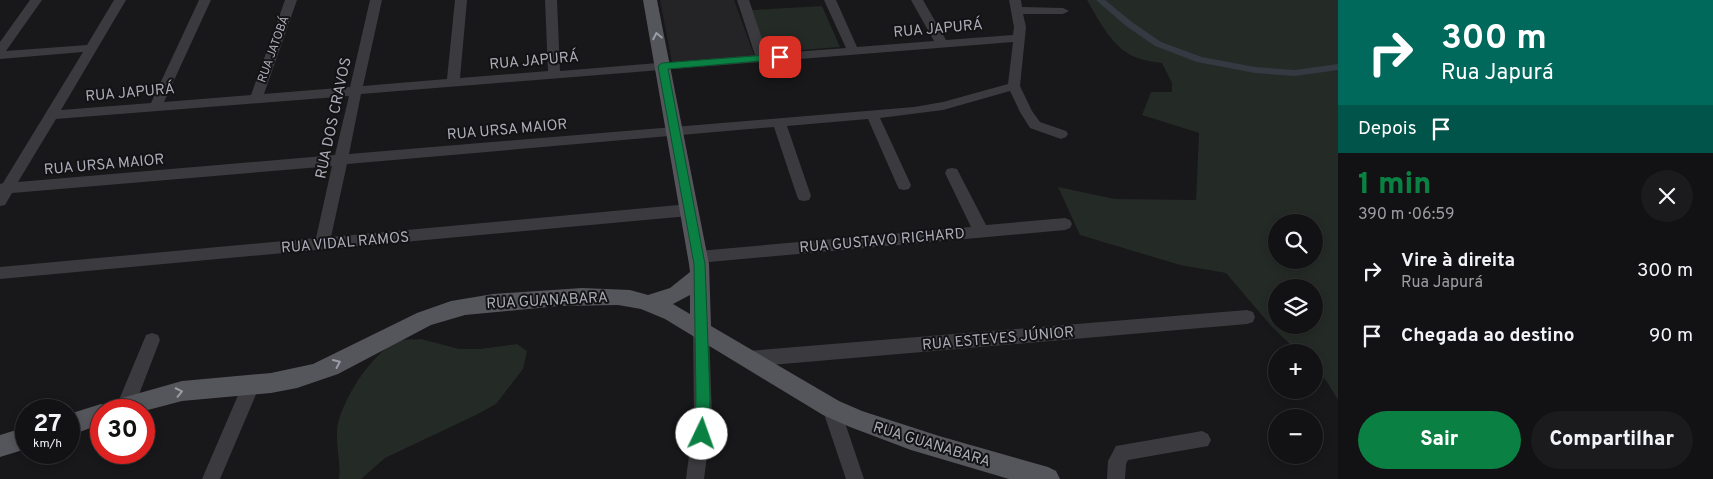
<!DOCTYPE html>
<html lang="pt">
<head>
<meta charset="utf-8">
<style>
	:root { --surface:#121113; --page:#1b1a1c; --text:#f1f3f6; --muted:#9c9da0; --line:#313133; --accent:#0b8043 }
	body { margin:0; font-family:Overpass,sans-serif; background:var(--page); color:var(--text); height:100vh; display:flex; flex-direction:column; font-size:19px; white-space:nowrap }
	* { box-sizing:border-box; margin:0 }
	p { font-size:16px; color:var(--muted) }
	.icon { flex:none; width:28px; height:28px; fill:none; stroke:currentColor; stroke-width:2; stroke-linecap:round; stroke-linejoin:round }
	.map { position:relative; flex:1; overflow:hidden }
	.side { display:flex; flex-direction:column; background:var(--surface); width:375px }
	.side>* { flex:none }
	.banner { background:#00695c; color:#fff; overflow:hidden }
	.controls { position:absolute; left:1268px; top:214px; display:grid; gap:10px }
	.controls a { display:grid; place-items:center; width:55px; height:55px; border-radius:50%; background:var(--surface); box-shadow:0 2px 8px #0003,0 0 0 1px var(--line); font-size:25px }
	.speed { position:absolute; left:15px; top:399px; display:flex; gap:10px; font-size:25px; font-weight:700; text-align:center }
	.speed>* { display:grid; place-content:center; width:65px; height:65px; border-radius:50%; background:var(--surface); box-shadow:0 2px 8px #0003,0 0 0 1px var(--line); line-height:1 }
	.speed small { font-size:12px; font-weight:400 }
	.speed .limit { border:8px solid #d22; background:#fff; color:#111 }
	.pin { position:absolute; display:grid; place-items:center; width:42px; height:42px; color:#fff; margin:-21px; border-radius:10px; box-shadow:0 2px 8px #0006 }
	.me { position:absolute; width:55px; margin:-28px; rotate:3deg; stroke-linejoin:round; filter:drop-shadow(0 0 4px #0008) }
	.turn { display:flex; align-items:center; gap:18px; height:105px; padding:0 20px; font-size:22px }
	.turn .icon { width:65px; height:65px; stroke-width:2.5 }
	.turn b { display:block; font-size:35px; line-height:42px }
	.then { display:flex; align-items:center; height:48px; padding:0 20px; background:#0003; gap:10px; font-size:19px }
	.round { display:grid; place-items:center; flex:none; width:52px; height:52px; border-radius:26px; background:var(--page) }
	.head { display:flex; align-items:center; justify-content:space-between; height:85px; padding:0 20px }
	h1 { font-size:30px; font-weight:800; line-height:38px; color:var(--accent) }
	.action { display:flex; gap:10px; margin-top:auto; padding:10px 20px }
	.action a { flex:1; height:58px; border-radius:30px; background:var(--accent); color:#fff; font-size:20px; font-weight:800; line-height:58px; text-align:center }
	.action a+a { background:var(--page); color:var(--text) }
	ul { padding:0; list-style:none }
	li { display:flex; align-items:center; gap:15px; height:65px; padding:0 20px }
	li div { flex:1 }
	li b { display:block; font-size:19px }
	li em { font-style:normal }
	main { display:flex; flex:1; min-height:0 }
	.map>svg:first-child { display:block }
	.built { fill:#242326 }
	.green { fill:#242a26; fill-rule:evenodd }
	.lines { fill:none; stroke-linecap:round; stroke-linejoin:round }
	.canal { fill:#343942; fill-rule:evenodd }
	.minor { fill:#3b3b3f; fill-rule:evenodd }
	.major { fill:#55555c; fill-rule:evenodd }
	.oneway { stroke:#9a9ba5 }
	.route { fill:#0b8043; stroke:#07532c }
	.labels { text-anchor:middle; stroke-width:4; stroke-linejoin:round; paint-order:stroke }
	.far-street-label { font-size:12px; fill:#abacb7; stroke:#131214 }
	.street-label { font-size:15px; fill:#abacb7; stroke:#131214 }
</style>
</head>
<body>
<main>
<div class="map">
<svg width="1338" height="479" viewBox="0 0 1338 479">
	<rect width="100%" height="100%" fill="#181719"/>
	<path class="built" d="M660 0H734L754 55 672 62Z"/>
	<g class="green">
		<path d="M1087 0H1338V400L1327 382 1314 368V352H1298L1272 327 1226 273 1180 265 1080 235 1058 187 1115 199 1196 200 1199 133 1142 115 1151 92H1172V83L1162 63C1154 62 1146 61 1138 58 1114 51 1099 21 1087 0ZM1276 222H1314V260H1276ZM1276 288H1314V325H1276Z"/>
		<path d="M822 6 840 47 764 53 752 10Z"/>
		<path d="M421 339 459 349H480L517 344 527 351 523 369 496 404 476 415 385 458 361 479H339C341 464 336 448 337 432 338 405 374 347 402 340 407 339 415 340 421 339Z"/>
	</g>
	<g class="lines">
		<path class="canal" d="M1096 0H1105L1132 22 1161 42 1202 57 1255 67 1295 70 1338 64V70L1295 76 1255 73 1197 62 1155 46 1126 26Z"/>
		<g class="minor">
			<path d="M30 0H42L6 51 87 45 114 0H126L61 110 151 103 199 0H211L164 102 251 95 285 0H297L264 94 350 87 370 0H382L363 86 447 79 455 0H467L460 78 548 71 545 0H557L560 71 755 55 737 0H749L767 54 846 48 824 0H836L857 47 934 41 911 0H923L946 40 1013 35 1014 27 1009 0H1021L1022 7 1063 8 1069 11 1063 14H1023L1026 27 1020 86 1032 111 1040 122 1066 131 1068 134 1066 137 1061 139 1030 128 1020 112 1010 91 943 110 880 118 911 185 909 189 904 190 899 189 897 185 868 119 787 126 811 196 809 200 804 201 799 200 797 196 774 127 347 164 331 237 689 204 694 206 696 210 694 214 689 216 0 279V267L316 238 332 166 12 193 5 205 0 206V184L3 183 83 52 0 59V42ZM1013 42 1008 84 943 102 914 107 349 154 361 94ZM349 96 335 155 18 182 56 119Z"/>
			<path d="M952 168 957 169 986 225 1065 218 1070 220 1072 224 1070 228 1065 230 698 263 693 261 690 257 693 253 698 251 971 227 945 173 947 169Z"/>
			<path d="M1247 310 1253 312 1255 317 1253 322 1247 324 748 367 742 364 740 359 742 354 748 351Z"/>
			<path d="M701 323 707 325 709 330 712 417 704 479H686L694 417 693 330 695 325Z"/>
			<path d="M152 333 158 335 160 340 133 410H117L116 407 144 340 146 335Z"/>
			<path d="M251 377 257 379 260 385 220 479H202L245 379Z"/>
			<path d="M831 400 837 402 840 408 864 479H846L822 408 825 402Z"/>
			<path d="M1202 431 1208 434 1211 440 1208 446 1128 460 1126 464 1125 479H1107L1108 461 1116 446Z"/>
		</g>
		<g class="major">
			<path d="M643 0H657L709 264 711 326 839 401 862 411 939 436 1048 467 1056 471 1060 479H1009L911 450 850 427 823 415 665 319 641 309 618 305 559 306 465 315 431 325 338 374 297 388 271 393 182 401 144 411 101 410V424L69 436V414L101 404 106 405 107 403 115 400 182 381 271 373 313 364 417 313 451 301 493 294 582 288 630 290 648 295 670 288 690 272 689 264ZM690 295V314L673 304Z"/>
			<path d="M26 427V449L0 457V435Z"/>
		</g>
	</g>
	<defs><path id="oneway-chevron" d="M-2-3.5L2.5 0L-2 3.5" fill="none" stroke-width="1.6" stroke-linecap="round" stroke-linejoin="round" transform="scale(1.25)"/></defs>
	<g class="oneway">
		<use href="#oneway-chevron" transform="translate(657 36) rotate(-101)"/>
		<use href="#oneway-chevron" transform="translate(337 363) rotate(-24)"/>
		<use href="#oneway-chevron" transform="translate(179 392) rotate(-12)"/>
	</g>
	<path class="route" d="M780 54 784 57 783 59 668 69 705 264 710 398 709 434 707 439 702 441 697 439 695 434 696 398 694 264 658 66 662 63Z"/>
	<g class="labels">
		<g class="far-street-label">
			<text transform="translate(273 49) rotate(-70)" y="4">RUA JATOBÁ</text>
		</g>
		<g class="street-label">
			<text transform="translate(938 28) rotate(-5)" y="5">RUA JAPURÁ</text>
			<text transform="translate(534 60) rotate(-5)" y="5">RUA JAPURÁ</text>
			<text transform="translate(130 92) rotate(-5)" y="5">RUA JAPURÁ</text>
			<text transform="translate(333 118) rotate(-78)" y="5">RUA DOS CRAVOS</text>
			<text transform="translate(507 129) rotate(-5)" y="5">RUA URSA MAIOR</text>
			<text transform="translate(104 164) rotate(-5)" y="5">RUA URSA MAIOR</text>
			<text transform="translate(882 240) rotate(-5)" y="5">RUA GUSTAVO RICHARD</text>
			<text transform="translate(345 242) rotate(-5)" y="5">RUA VIDAL RAMOS</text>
			<text transform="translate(547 300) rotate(-3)" y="5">RUA GUANABARA</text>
			<text transform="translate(998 338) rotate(-5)" y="5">RUA ESTEVES JÚNIOR</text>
			<text transform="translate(932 444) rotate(17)" y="5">RUA GUANABARA</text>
		</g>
	</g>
</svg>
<div class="controls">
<a><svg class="icon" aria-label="search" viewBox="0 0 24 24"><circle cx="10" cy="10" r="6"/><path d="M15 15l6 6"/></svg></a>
<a><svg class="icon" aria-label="layers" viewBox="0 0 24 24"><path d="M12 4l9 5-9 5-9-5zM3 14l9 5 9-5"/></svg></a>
<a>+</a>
<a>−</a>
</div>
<div class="speed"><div>27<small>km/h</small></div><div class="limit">30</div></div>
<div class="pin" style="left:780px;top:57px;background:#d93025"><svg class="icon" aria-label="arrive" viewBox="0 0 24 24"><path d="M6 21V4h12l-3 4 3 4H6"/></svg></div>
<svg class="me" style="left:702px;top:434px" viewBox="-20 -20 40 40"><circle r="19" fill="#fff"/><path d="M0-13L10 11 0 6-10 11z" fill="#0b8043"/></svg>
</div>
<section class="side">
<div class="banner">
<div class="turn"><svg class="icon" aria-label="right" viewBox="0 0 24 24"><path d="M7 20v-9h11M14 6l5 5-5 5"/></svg><div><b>300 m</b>Rua Japurá</div></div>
<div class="then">Depois<svg class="icon" aria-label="arrive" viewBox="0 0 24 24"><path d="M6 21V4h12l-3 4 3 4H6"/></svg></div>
</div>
<div class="head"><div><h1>1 min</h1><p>390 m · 06:59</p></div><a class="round"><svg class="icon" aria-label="close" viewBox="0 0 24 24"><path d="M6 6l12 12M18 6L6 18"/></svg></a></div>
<ul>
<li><svg class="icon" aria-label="right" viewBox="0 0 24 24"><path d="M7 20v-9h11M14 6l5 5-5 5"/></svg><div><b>Vire à direita</b><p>Rua Japurá</p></div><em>300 m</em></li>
<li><svg class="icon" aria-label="arrive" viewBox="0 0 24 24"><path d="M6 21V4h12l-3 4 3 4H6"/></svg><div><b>Chegada ao destino</b></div><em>90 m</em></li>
</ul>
<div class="action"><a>Sair</a><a>Compartilhar</a></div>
</section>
</main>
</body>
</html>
